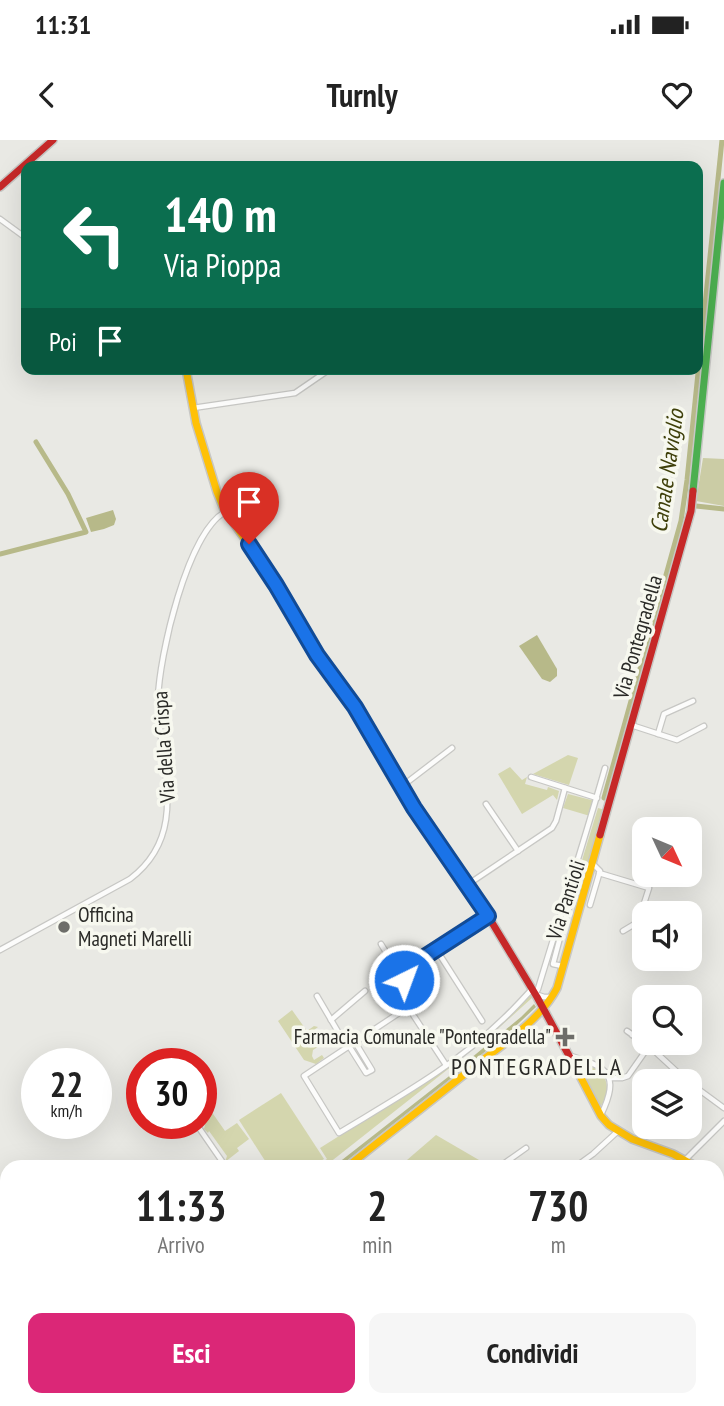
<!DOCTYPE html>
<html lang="it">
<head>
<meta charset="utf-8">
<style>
	:root { --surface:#fff; --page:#f6f6f6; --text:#222; --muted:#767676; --accent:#db2777 }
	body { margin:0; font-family:"PT Sans Narrow",sans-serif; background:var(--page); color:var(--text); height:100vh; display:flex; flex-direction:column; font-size:26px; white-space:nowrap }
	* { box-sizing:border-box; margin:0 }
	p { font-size:23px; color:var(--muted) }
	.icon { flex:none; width:38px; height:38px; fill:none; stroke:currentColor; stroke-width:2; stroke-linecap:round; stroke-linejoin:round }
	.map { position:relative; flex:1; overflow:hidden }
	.sheet { position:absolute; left:0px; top:1020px; width:724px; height:247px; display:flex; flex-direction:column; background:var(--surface); border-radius:21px 21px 0 0; box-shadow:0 7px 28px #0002 }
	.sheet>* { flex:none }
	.guide { position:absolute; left:21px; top:21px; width:682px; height:214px; border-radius:14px; box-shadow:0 7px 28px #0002; background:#0b6e4f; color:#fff; overflow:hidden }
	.needle { width:46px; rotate:134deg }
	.controls { position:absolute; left:632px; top:677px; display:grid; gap:14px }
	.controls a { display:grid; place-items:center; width:70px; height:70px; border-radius:14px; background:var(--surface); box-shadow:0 7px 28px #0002; font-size:35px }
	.speed { position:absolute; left:21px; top:908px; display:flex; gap:14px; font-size:35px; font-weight:700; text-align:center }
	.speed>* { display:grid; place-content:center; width:91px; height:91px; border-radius:50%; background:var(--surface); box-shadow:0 7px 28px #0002; line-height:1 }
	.speed small { font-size:18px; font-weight:400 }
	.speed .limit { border:10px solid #d22; background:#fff; color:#111 }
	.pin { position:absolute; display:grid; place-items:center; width:60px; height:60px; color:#fff; margin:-72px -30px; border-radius:50% 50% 50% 0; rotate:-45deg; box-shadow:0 0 7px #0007 }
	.pin .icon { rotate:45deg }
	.me { position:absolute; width:77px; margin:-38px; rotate:42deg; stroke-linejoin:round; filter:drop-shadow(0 0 5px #0008) }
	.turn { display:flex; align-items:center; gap:24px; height:147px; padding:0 28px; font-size:32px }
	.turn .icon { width:91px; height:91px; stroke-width:2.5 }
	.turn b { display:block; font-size:49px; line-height:60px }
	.then { display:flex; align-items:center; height:66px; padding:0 28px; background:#0003; gap:14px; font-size:26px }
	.eta { display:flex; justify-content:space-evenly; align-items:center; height:119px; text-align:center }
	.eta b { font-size:42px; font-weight:700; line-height:49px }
	.primary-button { display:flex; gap:14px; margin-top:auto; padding:14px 28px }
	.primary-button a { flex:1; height:80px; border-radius:14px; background:var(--accent); color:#fff; font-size:28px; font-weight:700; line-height:80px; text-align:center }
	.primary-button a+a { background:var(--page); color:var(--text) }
	.status { display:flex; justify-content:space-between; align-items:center; height:49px; padding:0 35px; background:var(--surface); direction:ltr }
	.status svg { height:19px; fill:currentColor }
	header { display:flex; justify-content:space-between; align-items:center; height:91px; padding:0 28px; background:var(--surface); font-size:32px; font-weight:700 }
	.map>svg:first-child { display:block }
	.green { fill:#d4d6ae }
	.forest { fill:#cbcca5 }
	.water { fill:#b7b989 }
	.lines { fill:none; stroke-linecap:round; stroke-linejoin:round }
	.canal { stroke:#b7b989; stroke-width:5 }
	.street-casing { stroke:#c7c7c4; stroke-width:7 }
	.fast-casing { stroke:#c7c7c4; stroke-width:10 }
	.slow-casing { stroke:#c7c7c4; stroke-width:10 }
	.jam-casing { stroke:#c7c7c4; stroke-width:10 }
	.street { stroke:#fcfcfb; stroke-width:4.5 }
	.fast { stroke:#4caf50; stroke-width:7 }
	.slow { stroke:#ffc107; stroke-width:7 }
	.jam { stroke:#c62828; stroke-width:7 }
	.route-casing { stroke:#114b97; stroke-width:18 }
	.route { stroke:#1a73e8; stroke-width:12 }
	.poi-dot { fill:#6d6d69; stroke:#f7f8ef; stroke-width:2.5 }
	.labels { text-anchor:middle; stroke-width:7; stroke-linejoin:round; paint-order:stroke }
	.street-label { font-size:21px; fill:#2a2a27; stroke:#f7f8ef }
	.poi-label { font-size:21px; fill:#2a2a27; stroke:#f7f8ef; text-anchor:start }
	.water-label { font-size:23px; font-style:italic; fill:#3f400b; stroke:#f7f8ef }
	.quarter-label { font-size:24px; letter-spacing:2px; fill:#2a2a27; stroke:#f7f8ef }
</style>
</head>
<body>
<div class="status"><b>11:31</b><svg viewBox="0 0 49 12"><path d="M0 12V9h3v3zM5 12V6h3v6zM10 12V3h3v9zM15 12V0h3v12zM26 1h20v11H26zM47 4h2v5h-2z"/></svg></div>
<header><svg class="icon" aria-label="back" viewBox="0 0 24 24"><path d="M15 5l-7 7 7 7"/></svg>Turnly<svg class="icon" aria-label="heart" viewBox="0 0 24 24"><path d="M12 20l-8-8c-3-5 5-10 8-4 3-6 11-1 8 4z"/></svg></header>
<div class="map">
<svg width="724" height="1266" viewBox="0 0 724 1266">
	<rect width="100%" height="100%" fill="#e9e9e4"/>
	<g class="green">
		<path d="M568 615 578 618 569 645 533 634Z"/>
		<path d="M510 627 522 640 527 637 525 644 547 650 548 647 559 651 557 660 553 655 522 674 498 634Z"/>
		<path d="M568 654 595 661 590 676 563 668Z"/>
		<path d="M598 668 605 670 587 733 579 730Z"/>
		<path d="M532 851 533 857 490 896 324 1027H314L327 1019 320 1008 441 932 505 881Z"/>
		<path d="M292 870 307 891 314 886 318 887 314 890 320 898 323 897 324 900 330 896 329 892 332 891 335 896 313 910 312 916 314 920 322 915 324 918 316 924 304 920 278 881Z"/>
		<path d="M580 923C603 926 615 945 601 966L598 964 578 929V925Z"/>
		<path d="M281 953 324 1019 311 1027H269L239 980Z"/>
		<path d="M211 971 225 991 237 983 249 999 237 1008 239 1011 225 1022 227 1016 209 991 208 993 204 989 205 985 201 980Z"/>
		<path d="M436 995 479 1020 468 1027H421L407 1020Z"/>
	</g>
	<path class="forest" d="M703 318 724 319V366L696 361Z"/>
	<g class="water">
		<path d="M113 370 116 379 114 385 104 389 91 392 86 378Z"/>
		<path d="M537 495 557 529V536L550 542 542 539 519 506Z"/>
		<path d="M534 864 536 867 505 896 339 1027H333L448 937 521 877Z"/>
	</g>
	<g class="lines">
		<g class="canal">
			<path d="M696 366 724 369"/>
			<path d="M0 414 86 392 68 354 36 302"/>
			<path d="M604 658 681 381 687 340 722 0"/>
			<path d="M0 1156 7 1164"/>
			<path d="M97 1266 103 1260"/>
		</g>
		<g class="street-casing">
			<g id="street">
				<path d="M0 79 26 98"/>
				<path d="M193 268 295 253 330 229"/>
				<path d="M631 585 677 600 704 586"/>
				<path d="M658 594 664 574 693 561"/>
				<path d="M531 637 597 658"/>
				<path d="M401 647 452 608"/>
				<path d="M486 664 518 711"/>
				<path d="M599 733 649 748 638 782 623 791"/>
				<path d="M467 745 552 688 556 681 565 648"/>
				<path d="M590 765 600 731 592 723"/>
				<path d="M488 776 407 829C400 842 407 858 402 871L304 936 339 993C395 959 455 926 502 880 513 870 522 860 532 849"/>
				<path d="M381 804 397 830 404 835"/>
				<path d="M436 809 482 881"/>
				<path d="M0 810 130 739C192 692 158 623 158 559 159 517 187 393 225 372"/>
				<path d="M562 826 553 824 562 790 580 733"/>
				<path d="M374 836 392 823"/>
				<path d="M317 856 347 907"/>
				<path d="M552 857H544L535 854 538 849C560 776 584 702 605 628"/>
				<path d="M404 861 446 925"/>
				<path d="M331 880 365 851"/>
				<path d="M627 891 649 906 688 942"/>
				<path d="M632 895 644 887"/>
				<path d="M349 906 366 933 372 930 355 902"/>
				<path d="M568 915C607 927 621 933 601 975"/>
				<path d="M609 938H622L628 936 649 906"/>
				<path d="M690 943 724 968"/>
				<path d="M197 985 226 1027"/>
				<path d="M686 1019 724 981"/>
				<path d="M499 1027 526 1008"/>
				<path d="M575 1027 593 1014 617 992"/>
				<path d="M718 1046 724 1053"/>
			</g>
		</g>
		<g class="fast-casing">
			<g id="fast">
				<path d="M693 351 724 43"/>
				<path d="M220 1266 223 1260"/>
			</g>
		</g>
		<g class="slow-casing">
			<g id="slow">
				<path d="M186 229 196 283 217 352 224 369 261 422 305 495"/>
				<path d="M579 934 601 976 609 985 632 999 673 1014 697 1027"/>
				<path d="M347 1027C388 994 430 962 471 929 500 906 540 881 557 848L600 695"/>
			</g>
		</g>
		<g class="jam-casing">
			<g id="jam">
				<path d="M0 47 53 0"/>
				<path d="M305 495 317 515 355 567 414 669 488 776 537 857 579 934"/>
				<path d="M600 695 691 371 693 351"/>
			</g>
		</g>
		<use href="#street" class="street"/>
		<use href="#fast" class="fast"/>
		<use href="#slow" class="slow"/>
		<use href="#jam" class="jam"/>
	</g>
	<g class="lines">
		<g class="route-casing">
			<path id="route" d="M249 404 276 445 317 515 355 567 414 668 488 776 409 827 404 833V840"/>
		</g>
		<use href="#route" class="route"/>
	</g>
	<g class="poi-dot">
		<circle cx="64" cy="787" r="7"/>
		<path d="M561.5 886.5h7v7h7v7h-7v7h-7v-7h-7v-7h7z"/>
	</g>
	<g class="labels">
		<g class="street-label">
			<text transform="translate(638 497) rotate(-74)" y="7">Via Pontegradella</text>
			<text transform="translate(164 607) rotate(-94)" y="7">Via della Crispa</text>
			<text transform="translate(566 760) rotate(-72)" y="7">Via Pantioli</text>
		</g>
		<g class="poi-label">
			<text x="78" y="782">Officina<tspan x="78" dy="24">Magneti Marelli</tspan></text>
			<text x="551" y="904" text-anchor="end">Farmacia Comunale "Pontegradella"</text>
		</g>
		<g class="water-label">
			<text transform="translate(667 331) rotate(-82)" y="8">Canale Naviglio</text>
		</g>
		<g class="quarter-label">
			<text x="537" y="935">PONTEGRADELLA</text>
		</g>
	</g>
</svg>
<div class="controls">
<a><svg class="needle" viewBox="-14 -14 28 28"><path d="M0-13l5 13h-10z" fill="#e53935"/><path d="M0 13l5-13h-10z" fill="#767676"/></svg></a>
<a><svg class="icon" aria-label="sound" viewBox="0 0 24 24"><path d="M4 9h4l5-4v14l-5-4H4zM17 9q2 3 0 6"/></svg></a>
<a><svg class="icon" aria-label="search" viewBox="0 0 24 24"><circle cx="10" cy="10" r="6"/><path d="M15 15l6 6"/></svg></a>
<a><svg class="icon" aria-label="layers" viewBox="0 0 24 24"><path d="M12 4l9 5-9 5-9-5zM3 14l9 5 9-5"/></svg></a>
</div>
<div class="speed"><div>22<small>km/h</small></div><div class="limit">30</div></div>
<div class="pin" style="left:249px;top:404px;background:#d93025"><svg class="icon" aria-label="arrive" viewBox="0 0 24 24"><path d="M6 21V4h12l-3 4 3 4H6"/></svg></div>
<svg class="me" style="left:404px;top:840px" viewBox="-20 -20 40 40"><circle r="17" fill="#1a73e8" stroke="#fff" stroke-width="3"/><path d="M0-11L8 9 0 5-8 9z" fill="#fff"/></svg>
<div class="guide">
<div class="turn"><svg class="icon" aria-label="left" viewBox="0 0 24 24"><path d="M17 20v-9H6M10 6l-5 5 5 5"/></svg><div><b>140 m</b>Via Pioppa</div></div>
<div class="then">Poi<svg class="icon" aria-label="arrive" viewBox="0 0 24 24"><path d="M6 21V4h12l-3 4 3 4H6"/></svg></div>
</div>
<section class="sheet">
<div class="eta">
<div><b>11:33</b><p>Arrivo</p></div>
<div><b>2</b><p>min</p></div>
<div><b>730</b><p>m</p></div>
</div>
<div class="primary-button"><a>Esci</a><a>Condividi</a></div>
</section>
</div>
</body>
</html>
